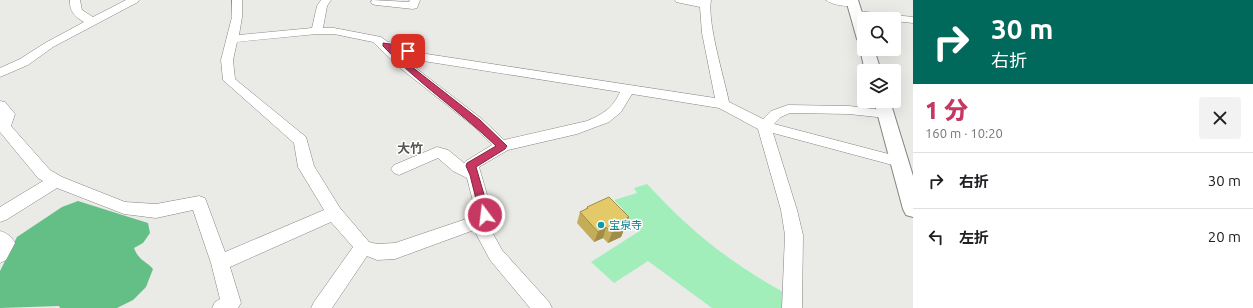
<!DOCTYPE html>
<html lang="ja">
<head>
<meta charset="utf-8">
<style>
	:root { --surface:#fff; --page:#f2f2f2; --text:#202124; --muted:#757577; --line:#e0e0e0; --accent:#c63861 }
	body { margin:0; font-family:Ubuntu,"Noto Sans JP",sans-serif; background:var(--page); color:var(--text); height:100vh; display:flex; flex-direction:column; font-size:15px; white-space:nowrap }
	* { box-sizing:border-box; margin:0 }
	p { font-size:13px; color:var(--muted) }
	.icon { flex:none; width:22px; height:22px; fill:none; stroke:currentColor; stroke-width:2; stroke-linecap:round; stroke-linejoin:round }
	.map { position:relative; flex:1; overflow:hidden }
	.side { display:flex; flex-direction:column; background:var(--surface); width:340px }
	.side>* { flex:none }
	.guide { background:#00695c; color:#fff; overflow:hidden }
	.fabs { position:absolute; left:857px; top:12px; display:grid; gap:8px }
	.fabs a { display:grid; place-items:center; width:44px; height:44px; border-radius:4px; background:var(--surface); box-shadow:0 4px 16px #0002; font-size:20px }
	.pin { position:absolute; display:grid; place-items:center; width:34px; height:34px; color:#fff; margin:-17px; border-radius:8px; box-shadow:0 2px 6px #0006 }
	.me { position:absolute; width:44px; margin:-22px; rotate:345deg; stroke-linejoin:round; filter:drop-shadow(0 0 3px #0008) }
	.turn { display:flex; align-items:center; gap:14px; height:84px; padding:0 12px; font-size:18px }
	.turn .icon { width:52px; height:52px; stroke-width:2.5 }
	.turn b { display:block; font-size:28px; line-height:34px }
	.round { display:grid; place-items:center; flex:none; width:42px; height:42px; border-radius:4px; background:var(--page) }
	.summary { display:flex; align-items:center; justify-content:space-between; height:68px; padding:0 12px }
	h1 { font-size:24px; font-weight:800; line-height:30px; color:var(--accent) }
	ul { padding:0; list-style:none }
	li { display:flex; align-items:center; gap:12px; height:56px; padding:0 12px; border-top:1px solid var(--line) }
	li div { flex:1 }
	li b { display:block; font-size:15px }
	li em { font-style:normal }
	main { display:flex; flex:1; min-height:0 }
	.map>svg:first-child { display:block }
	.green { fill:#a1eebb }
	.forest { fill:#64bf87 }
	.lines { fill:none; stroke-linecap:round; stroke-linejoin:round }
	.minor-casing { stroke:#858481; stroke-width:1 }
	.tertiary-casing { stroke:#858481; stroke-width:2 }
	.minor { fill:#fff; fill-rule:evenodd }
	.tertiary { fill:#fff; fill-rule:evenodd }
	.wall { fill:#c3ad59 }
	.shaded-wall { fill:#9f8d49 }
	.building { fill:#e3c968; stroke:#9f8d49 }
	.route { fill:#c63861; stroke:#81243f }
	.culture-dot { fill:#0f9aa8; stroke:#fff; stroke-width:1.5 }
	.labels { text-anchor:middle; stroke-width:3; stroke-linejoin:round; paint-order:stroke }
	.culture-label { font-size:11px; fill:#0d838f; stroke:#fff; text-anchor:start }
	.quarter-label { font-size:13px; font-weight:bold; fill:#575653; stroke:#fff }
</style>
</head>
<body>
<main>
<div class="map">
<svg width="913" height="308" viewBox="0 0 913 308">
	<rect width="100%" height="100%" fill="#eaeae6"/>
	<path class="green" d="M647 184C660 197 672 211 686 223 715 250 749 273 783 292V308H712L648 261 614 283 591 262 638 232 622 216 620 211 623 209 614 200 637 193 634 188Z"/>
	<path class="forest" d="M78 201 148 223 150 233 143 243 134 248C139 261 145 260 153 269L146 287 133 300 117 308H60L59 306 0 308V271L17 237 62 207Z"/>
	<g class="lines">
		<g class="minor-casing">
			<g id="minor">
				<path d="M70 0H80L82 10 93 17 126 0H139L138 2 53 47 28 65 0 77V68L20 59 45 43 84 22C75 17 69 11 70 0Z"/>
				<path d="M232 0H242V17L239 35 312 28 317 6 321 0H331L327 6 323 28H334L381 37 388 42 402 44 420 53 715 98 702 33 700 7 676 2 675 0H711C707 23 724 77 729 102L763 119 771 111 788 105 849 106 891 111 893 114 891 117 886 118 849 114 790 113 781 117 774 124 900 157 905 158 908 162 905 166 900 167 773 133 797 210 803 235 802 308H782L785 235 781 210 758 129 719 108 632 94 621 112 609 122 577 134 508 150 479 167 493 215 487 223 502 250 549 302 552 308H530L490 260 474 230 395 259 377 260 367 256 332 308H311L314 302 353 247 331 222 230 267 241 303 238 308H212L215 302 220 299 211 263 193 210 156 218 124 214 57 188 6 220 0 222V207L43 181 38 178 0 132V101L5 102 15 114 11 126 50 170 62 177 125 202 156 204 199 196 205 198 225 252 324 210 298 167 294 143 223 80 221 60 232 17ZM317 34H334L373 42 400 68 472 125 492 145 466 161 464 163 448 150 437 147 394 165 391 169 394 173 399 175 438 158 453 171 467 178 476 213 472 217 395 243 377 244 369 242 340 208 314 166 306 137 235 79 233 60 237 42ZM398 51 417 60 620 92C613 108 603 114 587 121L504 140 482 119 408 62Z"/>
				<path d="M372 0 409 2 410 0H420L417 8 413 9 376 5 372 4 371 2Z"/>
				<path d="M826 0H854L858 3C853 9 831 5 826 0Z"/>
				<path d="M857 11 913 17V23L894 21V19H873L853 16 852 14Z"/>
				<path d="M0 231C7 233 11 236 15 243L6 260 0 263Z"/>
			</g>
		</g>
		<g class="tertiary-casing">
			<g id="tertiary">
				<path d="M846 0H858L864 19V43L859 42 857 39Z"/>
				<path d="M864 45V49H874L881 71H865L860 49Z"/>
				<path d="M874 101H890L913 176V217L906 215 903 209Z"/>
			</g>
		</g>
		<use href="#minor" class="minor"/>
		<use href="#tertiary" class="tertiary"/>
	</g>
	<path class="wall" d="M587 207 629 217 621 237 608 243 603 238 594 242 577 223 580 212 586 209Z"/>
	<g class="shaded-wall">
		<path d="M629 217 621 237 608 243 612 233 620 221Z"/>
		<path d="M606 227 603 238 594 242 598 232Z"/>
	</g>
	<path class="building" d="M609 197 629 217 620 221 625 226 612 233 606 227 598 232 580 212 588 208 587 207Z"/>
	<path class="route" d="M383 43 398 45 410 50V53L408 54 392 48 407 63 480 120 505 144 507 146 505 149 476 167 490 215 489 218H481L480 215 470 175 466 166 467 163 496 146C460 111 417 83 383 46Z"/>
	<circle class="culture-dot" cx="601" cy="225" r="4"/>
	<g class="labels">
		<g class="culture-label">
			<text x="609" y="229">宝泉寺</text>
		</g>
		<g class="quarter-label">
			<text x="410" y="153">大竹</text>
		</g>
	</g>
</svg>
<div class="fabs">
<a><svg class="icon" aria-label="search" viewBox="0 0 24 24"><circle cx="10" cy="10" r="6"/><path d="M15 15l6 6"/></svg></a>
<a><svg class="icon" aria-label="layers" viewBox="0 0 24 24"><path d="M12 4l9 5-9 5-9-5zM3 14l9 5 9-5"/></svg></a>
</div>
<div class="pin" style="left:408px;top:51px;background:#d93025"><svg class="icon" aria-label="arrive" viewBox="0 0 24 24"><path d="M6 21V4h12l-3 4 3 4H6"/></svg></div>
<svg class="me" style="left:485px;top:215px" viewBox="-20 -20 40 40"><circle r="17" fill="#c63861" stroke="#fff" stroke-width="3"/><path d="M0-11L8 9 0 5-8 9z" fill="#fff"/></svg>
</div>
<section class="side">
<div class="guide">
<div class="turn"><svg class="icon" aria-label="right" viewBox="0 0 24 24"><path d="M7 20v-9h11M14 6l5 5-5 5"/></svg><div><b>30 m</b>右折</div></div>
</div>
<div class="summary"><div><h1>1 分</h1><p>160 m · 10:20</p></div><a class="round"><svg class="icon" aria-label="close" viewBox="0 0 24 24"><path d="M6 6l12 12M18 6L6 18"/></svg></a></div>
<ul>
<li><svg class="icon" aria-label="right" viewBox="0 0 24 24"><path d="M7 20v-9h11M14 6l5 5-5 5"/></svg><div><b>右折</b></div><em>30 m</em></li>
<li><svg class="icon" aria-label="left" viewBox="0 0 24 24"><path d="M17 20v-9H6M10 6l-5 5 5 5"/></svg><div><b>左折</b></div><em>20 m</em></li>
</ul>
</section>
</main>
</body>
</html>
